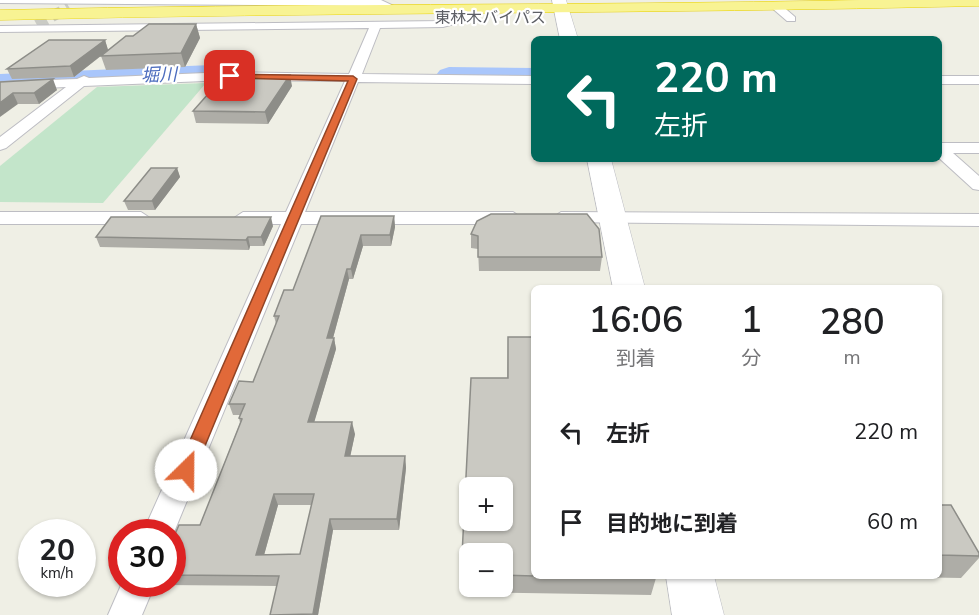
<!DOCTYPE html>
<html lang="ja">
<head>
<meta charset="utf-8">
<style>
	:root { --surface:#fff; --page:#f6f6f6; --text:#202124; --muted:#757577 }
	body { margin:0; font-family:"Nunito Sans","Noto Sans JP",sans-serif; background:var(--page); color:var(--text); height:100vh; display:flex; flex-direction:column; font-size:22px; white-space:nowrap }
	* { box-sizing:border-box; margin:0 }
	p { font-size:20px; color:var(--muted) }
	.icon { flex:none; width:33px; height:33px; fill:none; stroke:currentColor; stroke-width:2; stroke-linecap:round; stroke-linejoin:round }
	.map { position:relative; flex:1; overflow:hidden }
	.sheet { position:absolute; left:531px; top:285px; width:411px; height:294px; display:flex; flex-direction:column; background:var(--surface); border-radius:9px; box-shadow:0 2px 4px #0004 }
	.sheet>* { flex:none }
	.top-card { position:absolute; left:531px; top:36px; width:411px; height:126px; border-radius:9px; box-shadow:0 2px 4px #0004; background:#00695c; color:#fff; overflow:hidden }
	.controls { position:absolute; left:459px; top:477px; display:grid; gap:12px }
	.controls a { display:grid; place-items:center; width:54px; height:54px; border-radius:9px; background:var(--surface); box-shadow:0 2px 4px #0004; font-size:30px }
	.speed { position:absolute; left:18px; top:519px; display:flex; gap:12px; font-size:30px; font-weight:700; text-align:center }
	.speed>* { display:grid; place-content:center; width:78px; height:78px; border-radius:50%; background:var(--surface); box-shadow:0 2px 4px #0004; line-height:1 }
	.speed small { font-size:15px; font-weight:400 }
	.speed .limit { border:9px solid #d22; background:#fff; color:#111 }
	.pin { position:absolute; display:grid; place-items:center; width:51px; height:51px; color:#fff; margin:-26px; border-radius:12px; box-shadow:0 3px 9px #0006 }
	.me { position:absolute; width:66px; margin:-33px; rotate:23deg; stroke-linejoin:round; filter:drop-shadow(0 0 4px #0008) }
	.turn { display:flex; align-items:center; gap:21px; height:126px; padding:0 24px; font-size:27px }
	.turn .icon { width:78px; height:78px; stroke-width:2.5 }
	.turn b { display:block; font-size:42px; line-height:51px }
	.eta { display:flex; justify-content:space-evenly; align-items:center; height:102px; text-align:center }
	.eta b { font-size:36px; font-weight:600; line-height:42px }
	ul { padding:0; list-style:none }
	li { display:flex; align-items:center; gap:18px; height:90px; padding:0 24px }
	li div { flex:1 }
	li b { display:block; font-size:22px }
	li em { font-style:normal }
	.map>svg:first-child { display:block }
	.green { fill:#c3e5ca }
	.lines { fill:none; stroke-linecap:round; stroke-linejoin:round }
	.river { fill:#a9c6fb; fill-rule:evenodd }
	.street-tunnel { stroke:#cacbc5; stroke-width:11; stroke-dasharray:11 6; stroke-linecap:butt }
	.street-casing { stroke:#bdbdc3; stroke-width:2 }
	.secondary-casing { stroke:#bbbcc2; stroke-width:1 }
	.highway-casing { stroke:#e9d20b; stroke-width:1 }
	.street { fill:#fff; fill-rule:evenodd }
	.secondary { fill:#fff; fill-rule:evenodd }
	.highway { fill:#f8f393; fill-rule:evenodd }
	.wall { fill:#aeada7; fill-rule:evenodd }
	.shaded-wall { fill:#8d8d88 }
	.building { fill:#cac9c2; stroke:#8d8d88; stroke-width:1.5; fill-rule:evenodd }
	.route { fill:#e16939; stroke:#924425; stroke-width:1.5 }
	.labels { text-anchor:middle; stroke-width:4.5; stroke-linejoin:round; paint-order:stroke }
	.far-street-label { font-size:16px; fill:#5d5f65; stroke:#fff }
	.far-water-label { font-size:18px; font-style:italic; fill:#4c6cbe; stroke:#fff }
</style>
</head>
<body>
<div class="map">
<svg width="979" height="615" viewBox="0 0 979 615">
	<rect width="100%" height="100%" fill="#efefe5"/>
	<path class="green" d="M206 83 103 203 0 202V166L97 87Z"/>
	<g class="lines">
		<g class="river">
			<path d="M235 64 244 67 248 72 244 77 0 90V74Z"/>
			<path d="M449 67 534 68V84L440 80 436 75 440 70Z"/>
		</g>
		<path class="street-tunnel" d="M37 25 69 7"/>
		<g class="street-casing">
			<g id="street">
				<path d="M0 0H381L400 9 395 12 379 6 0 3Z"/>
				<path d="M772 4H780L795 17V21H787L772 8Z"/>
				<path d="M469 14 473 15V19L443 27 380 28 362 74 534 76V84L358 82 305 212H513L522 218 513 224H301L172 537V532H143L281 224H243L234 218 243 212H286L345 81 229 80 84 86 6 148 0 150V137L66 87 0 90V82L77 79 84 76 89 78 229 72 349 74 369 28 0 32V26L443 21Z"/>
				<rect x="939" y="76" width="40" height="8"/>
				<path d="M939 143H979V153H953L979 176V190L973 189 939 158Z"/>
				<path d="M0 212H141L150 218 141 224H0Z"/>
				<path d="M561 212 979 214V226L554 222 552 218Z"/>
				<path d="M122 583 155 584 142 615H108Z"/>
			</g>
		</g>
		<g class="secondary-casing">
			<g id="secondary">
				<path d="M552 0H566L578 39H560Z"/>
				<path d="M587 159H611L645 288H613Z"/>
				<path d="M666 576H714L724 615H672Z"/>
			</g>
		</g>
		<g class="highway-casing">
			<path id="highway" d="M861 0H979V6C653 14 326 12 0 20V10C287 3 574 6 861 0Z"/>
		</g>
		<use href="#street" class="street"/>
		<use href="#secondary" class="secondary"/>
		<use href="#highway" class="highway"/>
	</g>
	<g class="wall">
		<path d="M196 24 200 38 185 67 106 70 101 56 74 77 12 79 7 69 105 40 108 50 133 36Z"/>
		<path d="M0 82 57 90 39 104H18Z"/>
		<path d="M292 86 268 124 196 123 193 111Z"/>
		<path d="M177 168 180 177 155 210H128L124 201Z"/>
		<path d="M321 216H394L395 227 391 246H363L353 279H349L333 338H334L336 349 314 422 355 434 350 456H405L406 468 399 530H333L318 615H270L277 586 166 585 165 584H172V541L200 525 240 423 239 418 240 415H233L229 404 253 382 276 324 274 316 293 290ZM278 505H312L300 554 264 555Z"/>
		<path d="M273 226 264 246H250L249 250 100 247 96 237Z"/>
		<path d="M471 234 602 257 600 271H479L478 249 471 248Z"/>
		<path d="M508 337H534V576H656V578L651 595 462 592 461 575 471 378H507ZM470 488H502V520H470ZM470 554H502V586H470Z"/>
		<path d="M939 505 979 553V558L961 578 850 576H939Z"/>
	</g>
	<g class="shaded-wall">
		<path d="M196 24 200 38 185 67 181 53Z"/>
		<path d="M105 40 108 50 74 77 70 66Z"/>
		<path d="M290 75 292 86 268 124 265 112Z"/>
		<path d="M53 79 57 90 39 104 34 93Z"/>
		<path d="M13 93 18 104 0 117V103Z"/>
		<path d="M177 168 180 177 155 210 152 201Z"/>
		<path d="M394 216 395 227 391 246 390 235Z"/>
		<path d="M271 217 273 226 264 246 261 237Z"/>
		<path d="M361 235 363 246 353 279 351 269Z"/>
		<path d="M248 237 250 246 249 250 246 240Z"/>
		<path d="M347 269 349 279 330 349 327 338Z"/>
		<path d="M334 338 336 349 311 433 308 422Z"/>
		<path d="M352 422 355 434 348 467 345 456Z"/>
		<path d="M405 456 406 468 399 530 397 519Z"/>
		<path d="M274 494 278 505 261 566 256 555Z"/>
		<path d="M330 519 333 530 318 615H313Z"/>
	</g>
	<g class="building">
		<path d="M149 24H196L181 53 101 56 126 36H133Z"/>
		<path d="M49 40H105L70 66 7 69Z"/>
		<path d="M225 75H290L265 112 193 111Z"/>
		<path d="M53 79 34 93H13L0 103V82Z"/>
		<path d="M151 168H177L152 201H124Z"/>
		<path d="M491 214H587L599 229 602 257H478V236L471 234 477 221Z"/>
		<path d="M321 216H394L390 235H361L351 269H347L327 338H334L308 422H352L345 456H405L397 519H330L313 614 270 615 279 576 172 575V541L179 525H200L242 419 239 418 245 404H229L239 381 253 382 279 316H274L284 290H293ZM274 494H314L300 554 256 555Z"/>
		<path d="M111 217H271L261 237H248L246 240 96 237Z"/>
		<path d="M508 337H534V576L502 575V554H470V575H461L471 378H508ZM470 488H502V520H470Z"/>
		<path d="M939 505H951L979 553V556L939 555Z"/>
		<path d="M537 576H656V578Z"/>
	</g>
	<path class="route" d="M227 74 353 76 357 79 195 470 192 475 186 477 179 475 177 470 348 81 230 78Z"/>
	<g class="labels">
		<g class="far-street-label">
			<text x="490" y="23">東林木バイパス</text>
		</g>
		<g class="far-water-label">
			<text transform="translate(159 75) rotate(-2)" y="6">堀川</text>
		</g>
	</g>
</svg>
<div class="controls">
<a>+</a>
<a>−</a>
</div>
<div class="speed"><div>20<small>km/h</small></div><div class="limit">30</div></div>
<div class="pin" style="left:230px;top:76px;background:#d93025"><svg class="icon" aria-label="arrive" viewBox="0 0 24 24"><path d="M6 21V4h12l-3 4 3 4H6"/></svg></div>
<svg class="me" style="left:186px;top:470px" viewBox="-20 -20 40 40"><circle r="19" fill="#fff"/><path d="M0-13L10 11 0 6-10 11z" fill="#e16939"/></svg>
<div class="top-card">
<div class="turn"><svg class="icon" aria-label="left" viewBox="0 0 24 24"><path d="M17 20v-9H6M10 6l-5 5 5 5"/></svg><div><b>220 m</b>左折</div></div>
</div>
<section class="sheet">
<div class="eta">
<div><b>16:06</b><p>到着</p></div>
<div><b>1</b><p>分</p></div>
<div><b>280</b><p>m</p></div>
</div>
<ul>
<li><svg class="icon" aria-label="left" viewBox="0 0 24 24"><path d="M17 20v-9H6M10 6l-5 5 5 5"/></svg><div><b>左折</b></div><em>220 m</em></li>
<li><svg class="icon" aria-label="arrive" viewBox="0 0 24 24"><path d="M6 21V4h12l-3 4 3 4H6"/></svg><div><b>目的地に到着</b></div><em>60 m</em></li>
</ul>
</section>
</div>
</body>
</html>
